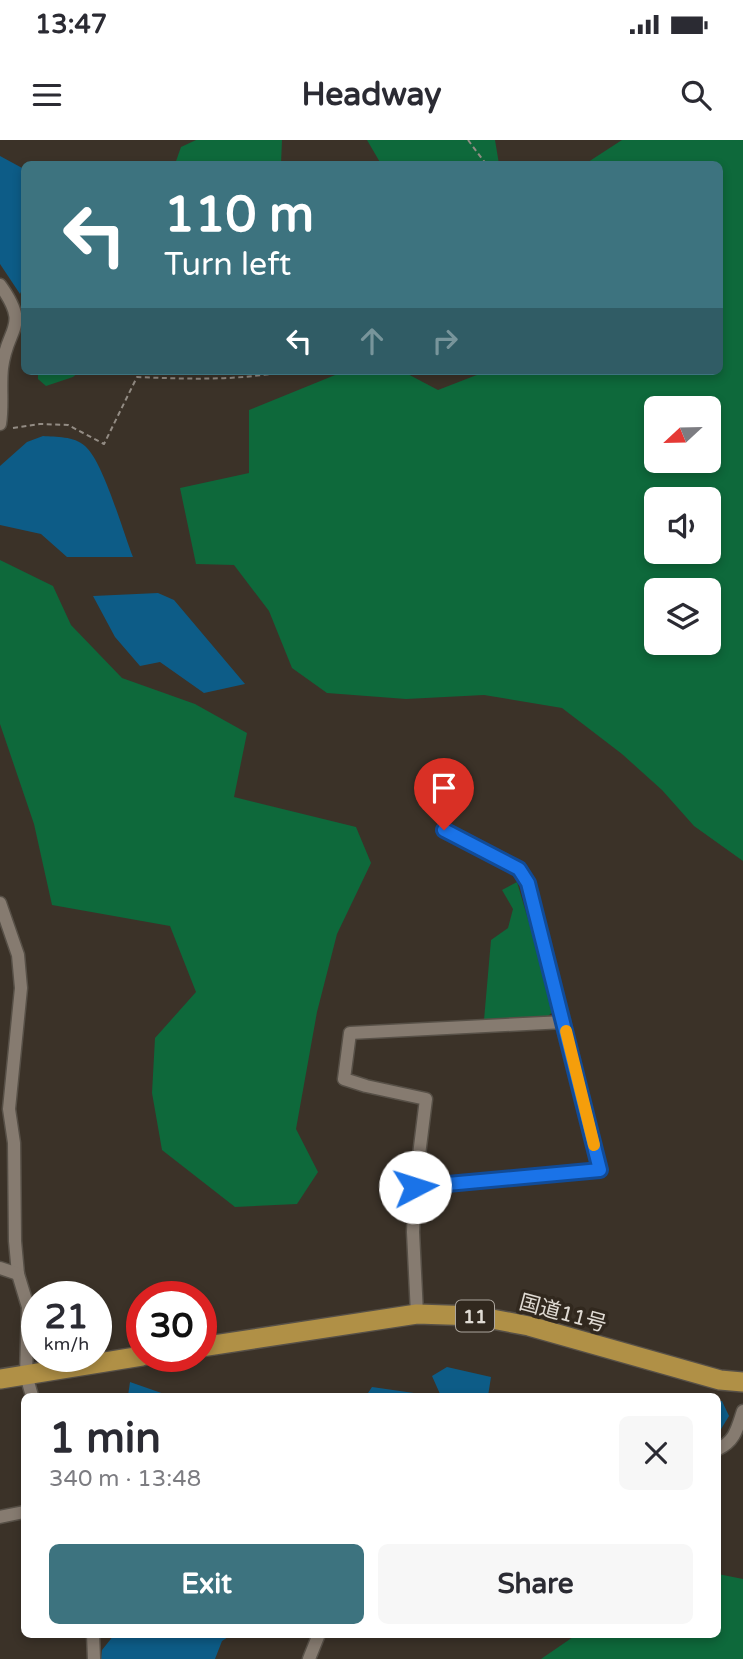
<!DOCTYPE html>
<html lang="en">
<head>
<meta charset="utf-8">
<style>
	:root { --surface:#fff; --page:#f7f7f7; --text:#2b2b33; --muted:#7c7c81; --accent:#3d737f }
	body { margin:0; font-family:"Varela Round","Noto Sans JP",sans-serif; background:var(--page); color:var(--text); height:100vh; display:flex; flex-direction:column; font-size:26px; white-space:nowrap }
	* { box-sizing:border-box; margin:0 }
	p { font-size:23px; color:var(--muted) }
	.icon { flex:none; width:38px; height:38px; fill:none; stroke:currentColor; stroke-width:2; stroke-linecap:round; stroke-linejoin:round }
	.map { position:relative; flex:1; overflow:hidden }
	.details { position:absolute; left:21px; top:1253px; width:700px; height:245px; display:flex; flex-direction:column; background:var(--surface); border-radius:10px; box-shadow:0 4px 10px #0003 }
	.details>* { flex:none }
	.top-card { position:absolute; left:21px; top:21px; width:702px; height:214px; border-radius:10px; box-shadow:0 4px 10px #0003; background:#3d737f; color:#fff; overflow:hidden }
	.needle { width:46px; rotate:248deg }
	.fabs { position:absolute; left:644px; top:256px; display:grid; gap:14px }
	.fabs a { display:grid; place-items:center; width:77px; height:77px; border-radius:10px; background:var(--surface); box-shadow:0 4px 10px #0003; font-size:35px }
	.speed { position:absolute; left:21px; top:1141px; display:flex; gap:14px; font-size:35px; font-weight:700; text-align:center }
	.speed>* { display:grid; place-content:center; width:91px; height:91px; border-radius:50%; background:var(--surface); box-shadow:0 4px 10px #0003; line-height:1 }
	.speed small { font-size:18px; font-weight:400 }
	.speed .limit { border:10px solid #d22; background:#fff; color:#111 }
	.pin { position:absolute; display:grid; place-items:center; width:60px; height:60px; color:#fff; margin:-72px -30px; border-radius:50% 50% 50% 0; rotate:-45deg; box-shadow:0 0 7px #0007 }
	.pin .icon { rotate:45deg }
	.me { position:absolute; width:77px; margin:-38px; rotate:85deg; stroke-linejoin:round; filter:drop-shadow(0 0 5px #0008) }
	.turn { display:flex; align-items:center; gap:24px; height:147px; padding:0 28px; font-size:32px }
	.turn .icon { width:91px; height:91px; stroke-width:2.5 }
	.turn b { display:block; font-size:49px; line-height:60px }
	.lanes { display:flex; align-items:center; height:66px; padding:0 28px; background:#0003; justify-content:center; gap:35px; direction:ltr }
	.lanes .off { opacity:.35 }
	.round { display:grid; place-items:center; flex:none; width:74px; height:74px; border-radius:10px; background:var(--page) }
	.head { display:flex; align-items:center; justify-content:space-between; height:119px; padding:0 28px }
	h1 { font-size:42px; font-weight:800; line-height:52px }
	.action { display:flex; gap:14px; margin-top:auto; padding:14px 28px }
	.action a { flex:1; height:80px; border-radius:10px; background:var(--accent); color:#fff; font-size:28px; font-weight:800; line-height:80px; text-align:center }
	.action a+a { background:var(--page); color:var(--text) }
	.status { display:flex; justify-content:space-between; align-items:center; height:49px; padding:0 35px; background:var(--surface); direction:ltr }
	.status svg { height:19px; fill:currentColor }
	header { display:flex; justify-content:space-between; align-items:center; height:91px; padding:0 28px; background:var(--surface); font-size:32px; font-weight:800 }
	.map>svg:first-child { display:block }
	.green { fill:#0e693b; fill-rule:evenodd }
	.water { fill:#0d5c87 }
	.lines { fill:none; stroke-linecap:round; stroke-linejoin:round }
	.minor-casing { stroke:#575047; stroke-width:15 }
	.trunk-casing { stroke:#575047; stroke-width:22 }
	.path { stroke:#938c84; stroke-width:2; stroke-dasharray:5 3.5; stroke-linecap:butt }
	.minor { stroke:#867b70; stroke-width:12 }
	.trunk { stroke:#b09046; stroke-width:19 }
	.route-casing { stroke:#114b97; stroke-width:18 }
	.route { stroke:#1a73e8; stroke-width:12 }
	.slow { stroke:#f59e0b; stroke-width:12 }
	.labels { text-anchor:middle; stroke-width:7; stroke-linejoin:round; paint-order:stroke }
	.shield { fill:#31281e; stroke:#aca59d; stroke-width:2 }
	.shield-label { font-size:19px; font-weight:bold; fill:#e0dbd4 }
	.street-label { font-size:21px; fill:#e0dbd4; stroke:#31281e }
</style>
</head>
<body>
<div class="status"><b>13:47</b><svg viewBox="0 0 49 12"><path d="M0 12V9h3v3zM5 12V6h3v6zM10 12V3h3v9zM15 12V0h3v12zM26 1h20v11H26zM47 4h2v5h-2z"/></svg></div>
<header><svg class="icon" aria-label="menu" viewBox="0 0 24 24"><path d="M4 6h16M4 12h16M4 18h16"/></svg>Headway<svg class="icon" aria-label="search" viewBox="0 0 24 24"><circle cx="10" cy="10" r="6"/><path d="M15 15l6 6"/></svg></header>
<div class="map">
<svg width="743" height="1519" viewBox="0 0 743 1519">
	<rect width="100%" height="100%" fill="#3b3228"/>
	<g class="green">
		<path d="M196 0H282L281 24H175L181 7Z"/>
		<path d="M367 0H495L499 24H381Z"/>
		<path d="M622 0H743V721L694 686 662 650 622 614 562 568 484 555 406 559 327 553 292 528 269 471 234 425 196 424 180 348 249 333V270L345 231H402L438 250 487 231H719V24H585ZM656 268H709V320H656ZM656 359H709V411H656ZM656 450H709V502H656Z"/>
		<path d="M38 231H80L73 237 46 246 38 239Z"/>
		<path d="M0 420 53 446 71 485 122 538 195 564 247 593 234 657 356 687 371 723 337 794 317 872 296 989 318 1032 297 1064 235 1067 162 1010 152 953 155 898 196 852 170 786 52 765 34 684 0 584Z"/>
		<path d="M517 742 555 870 548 876 484 880 491 800 508 788 513 769 502 750Z"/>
		<path d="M718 1434 743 1439V1519H541L576 1495 718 1494Z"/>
	</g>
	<g class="water">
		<path d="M0 16 24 29V145L20 154 0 124Z"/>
		<path d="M43 296C56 297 74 296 85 306 103 321 123 392 133 417H67L41 394 0 385V326L27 302Z"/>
		<path d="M158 453 174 460 245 544 204 553 160 522 140 526 115 497 93 456Z"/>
		<path d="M447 1227 491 1237 488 1256H366L372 1247 421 1254H440L432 1236Z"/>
		<path d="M130 1242 170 1256H128Z"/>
		<path d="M718 1261H722L729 1276 718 1294Z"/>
		<path d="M114 1495V1494L231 1495 222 1501 215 1519H101L102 1510Z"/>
	</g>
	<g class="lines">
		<g class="minor-casing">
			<g id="minor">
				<path d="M0 145C31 188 7 186 2 228 0 246 3 266 0 284"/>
				<path d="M0 763 18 815 21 848 9 969 14 1003 15 1101 18 1134 28 1167 26 1235 32 1256"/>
				<path d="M415 1047 600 1030 528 743 519 729 444 690"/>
				<path d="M0 1128 18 1134"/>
				<path d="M417 1174 413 1092 415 1047 426 959 366 946 344 939 350 893 564 882"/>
				<path d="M718 1309C735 1301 737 1289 743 1271"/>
				<path d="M0 1377 24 1372"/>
				<path d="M93 1494 94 1519"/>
				<path d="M309 1519 319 1494"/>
			</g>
		</g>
		<g class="trunk-casing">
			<g id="trunk">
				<path d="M201 1207 417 1174 476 1176 529 1186 720 1240 743 1242"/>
				<path d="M0 1239 142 1216"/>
			</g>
		</g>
		<g class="path">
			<path d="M468 0 486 24"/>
			<path d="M13 288 40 284 68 285 104 304 137 237C188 239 237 241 287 231"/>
		</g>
		<use href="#minor" class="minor"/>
		<use href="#trunk" class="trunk"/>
	</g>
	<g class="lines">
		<g class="route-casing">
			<path id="route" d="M415 1047 600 1030 528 743 519 729 444 690"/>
		</g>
		<use href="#route" class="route"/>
		<path class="slow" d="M566 891 594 1005"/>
	</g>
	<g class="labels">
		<rect class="shield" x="456" y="1160.5" width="38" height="31" rx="5"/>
		<g class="shield-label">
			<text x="475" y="1183">11</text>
		</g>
		<g class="street-label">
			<text transform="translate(563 1173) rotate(15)" y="7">国道11号</text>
		</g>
	</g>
</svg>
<div class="fabs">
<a><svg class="needle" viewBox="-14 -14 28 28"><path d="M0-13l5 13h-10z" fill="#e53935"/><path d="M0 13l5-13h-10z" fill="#7c7c81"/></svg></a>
<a><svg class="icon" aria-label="sound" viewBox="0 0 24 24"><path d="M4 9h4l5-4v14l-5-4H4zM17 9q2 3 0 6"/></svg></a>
<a><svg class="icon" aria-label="layers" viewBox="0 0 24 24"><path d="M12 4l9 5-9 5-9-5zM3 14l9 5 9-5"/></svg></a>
</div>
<div class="speed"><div>21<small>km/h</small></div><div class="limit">30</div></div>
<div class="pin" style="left:444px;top:690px;background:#d93025"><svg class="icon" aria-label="arrive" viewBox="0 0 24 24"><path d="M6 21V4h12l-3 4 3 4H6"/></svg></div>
<svg class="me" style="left:415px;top:1047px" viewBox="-20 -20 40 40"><circle r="19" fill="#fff"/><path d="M0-13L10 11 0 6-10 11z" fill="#1a73e8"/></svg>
<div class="top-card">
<div class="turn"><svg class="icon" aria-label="left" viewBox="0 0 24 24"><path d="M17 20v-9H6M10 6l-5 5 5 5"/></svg><div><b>110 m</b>Turn left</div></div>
<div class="lanes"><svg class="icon" aria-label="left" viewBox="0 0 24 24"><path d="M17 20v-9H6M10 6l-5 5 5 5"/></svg><svg class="icon off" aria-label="ahead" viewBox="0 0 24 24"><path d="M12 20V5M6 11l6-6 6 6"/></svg><svg class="icon off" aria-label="right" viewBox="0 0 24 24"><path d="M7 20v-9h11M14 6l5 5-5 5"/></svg></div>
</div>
<section class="details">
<div class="head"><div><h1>1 min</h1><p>340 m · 13:48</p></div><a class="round"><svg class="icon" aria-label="close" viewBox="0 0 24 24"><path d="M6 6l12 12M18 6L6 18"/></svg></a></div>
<div class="action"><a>Exit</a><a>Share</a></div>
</section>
</div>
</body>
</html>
